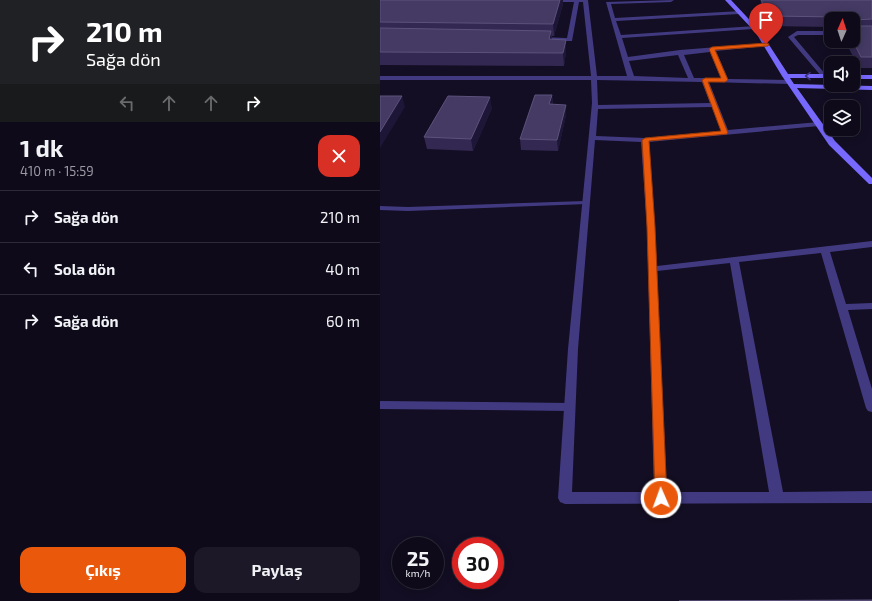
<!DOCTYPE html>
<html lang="tr">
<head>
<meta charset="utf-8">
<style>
	:root { --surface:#0e0a1a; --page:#1c1827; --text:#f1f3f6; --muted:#9b9aa2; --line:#2e2b39; --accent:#ea580c }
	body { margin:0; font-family:"Exo 2",sans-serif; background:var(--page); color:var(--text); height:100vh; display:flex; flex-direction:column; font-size:15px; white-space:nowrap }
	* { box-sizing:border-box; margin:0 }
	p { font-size:13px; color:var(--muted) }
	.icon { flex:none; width:22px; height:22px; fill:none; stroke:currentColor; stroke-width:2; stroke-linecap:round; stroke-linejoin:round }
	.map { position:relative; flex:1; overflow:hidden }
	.sheet { display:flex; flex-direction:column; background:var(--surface); width:380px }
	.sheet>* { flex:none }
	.top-card { background:#202124; color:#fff; overflow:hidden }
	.needle { width:26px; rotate:3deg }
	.tools { position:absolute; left:444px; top:12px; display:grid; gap:8px }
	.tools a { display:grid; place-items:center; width:36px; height:36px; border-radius:8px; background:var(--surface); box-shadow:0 2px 10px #0003,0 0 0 1px var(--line); font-size:20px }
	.speed { position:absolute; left:12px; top:537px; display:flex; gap:8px; font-size:20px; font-weight:700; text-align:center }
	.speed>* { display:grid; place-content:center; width:52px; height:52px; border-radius:50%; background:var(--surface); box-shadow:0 2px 10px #0003,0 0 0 1px var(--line); line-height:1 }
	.speed small { font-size:10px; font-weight:400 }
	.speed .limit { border:6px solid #d22; background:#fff; color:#111 }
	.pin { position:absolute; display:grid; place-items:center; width:34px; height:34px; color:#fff; margin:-41px -17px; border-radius:50% 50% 50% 0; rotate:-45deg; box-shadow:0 0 4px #0007 }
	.pin .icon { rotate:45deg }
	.me { position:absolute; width:44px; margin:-22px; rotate:358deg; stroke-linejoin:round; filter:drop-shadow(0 0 3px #0008) }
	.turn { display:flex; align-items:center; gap:14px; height:84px; padding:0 20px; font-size:18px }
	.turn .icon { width:52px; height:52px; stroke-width:2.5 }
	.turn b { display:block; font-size:28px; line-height:34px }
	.lanes { display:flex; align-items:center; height:38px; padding:0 20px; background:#0003; justify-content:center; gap:20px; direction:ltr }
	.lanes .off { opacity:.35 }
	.round { display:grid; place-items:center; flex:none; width:42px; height:42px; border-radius:12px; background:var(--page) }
	.summary { display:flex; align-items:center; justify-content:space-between; height:68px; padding:0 20px }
	h1 { font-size:24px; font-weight:700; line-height:30px }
	.cta { display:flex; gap:8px; margin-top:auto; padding:8px 20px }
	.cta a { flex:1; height:46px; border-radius:12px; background:var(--accent); color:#fff; font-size:16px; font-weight:700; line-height:46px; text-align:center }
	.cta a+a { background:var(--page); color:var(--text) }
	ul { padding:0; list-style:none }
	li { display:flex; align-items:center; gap:12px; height:52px; padding:0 20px; border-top:1px solid var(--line) }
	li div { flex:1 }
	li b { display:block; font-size:15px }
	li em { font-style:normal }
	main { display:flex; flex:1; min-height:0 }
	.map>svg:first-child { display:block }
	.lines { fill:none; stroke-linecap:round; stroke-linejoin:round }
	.lane { fill:#413a81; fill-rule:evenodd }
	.street { fill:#413a81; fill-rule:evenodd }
	.secondary { fill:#7769fd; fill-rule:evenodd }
	.wall { fill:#332851 }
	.shaded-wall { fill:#1e1637 }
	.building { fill:#443a64; stroke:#5c527c }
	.oneway { stroke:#3b327a }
	.route { fill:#ea580c; stroke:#983908 }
</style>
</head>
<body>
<main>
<section class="sheet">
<div class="top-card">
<div class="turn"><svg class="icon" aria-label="right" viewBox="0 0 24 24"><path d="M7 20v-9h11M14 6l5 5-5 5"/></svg><div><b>210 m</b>Sağa dön</div></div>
<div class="lanes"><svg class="icon off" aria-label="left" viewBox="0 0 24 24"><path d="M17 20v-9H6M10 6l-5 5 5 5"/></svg><svg class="icon off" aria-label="ahead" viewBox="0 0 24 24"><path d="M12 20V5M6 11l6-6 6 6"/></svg><svg class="icon off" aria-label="ahead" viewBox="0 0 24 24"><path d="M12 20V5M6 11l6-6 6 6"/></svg><svg class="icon" aria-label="right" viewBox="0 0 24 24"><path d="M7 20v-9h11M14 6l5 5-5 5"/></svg></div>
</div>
<div class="summary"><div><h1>1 dk</h1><p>410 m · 15:59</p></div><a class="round" style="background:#d93025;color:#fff"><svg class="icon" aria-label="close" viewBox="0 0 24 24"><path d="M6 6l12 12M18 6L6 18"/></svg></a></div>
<ul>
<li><svg class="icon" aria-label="right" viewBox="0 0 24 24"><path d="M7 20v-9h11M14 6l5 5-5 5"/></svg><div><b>Sağa dön</b></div><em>210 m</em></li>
<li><svg class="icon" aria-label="left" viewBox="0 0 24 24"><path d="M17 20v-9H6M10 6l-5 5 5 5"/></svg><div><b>Sola dön</b></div><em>40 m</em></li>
<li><svg class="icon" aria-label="right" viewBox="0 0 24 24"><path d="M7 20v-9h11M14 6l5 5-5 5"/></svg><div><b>Sağa dön</b></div><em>60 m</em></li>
</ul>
<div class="cta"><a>Çıkış</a><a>Paylaş</a></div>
</section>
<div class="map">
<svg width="492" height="601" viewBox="0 0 492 601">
	<rect width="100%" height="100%" fill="#130e23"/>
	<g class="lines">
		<g class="lane">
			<path d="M205 201 208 203 207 204 28 211 0 210V206L28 207Z"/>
			<path d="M0 401 190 403 193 404 195 407 193 410 190 411 0 409Z"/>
		</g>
		<g class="street">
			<path d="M171 0H208L217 76H247L226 2 294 0 291 2 231 4 235 18 361 11 362 12 359 14 236 21 241 35 375 26V28L373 29 242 38 248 57 300 50 388 43 389 44 386 46 336 51 348 79 409 80 412 82 409 84 329 82 348 130 439 122 443 124 439 126 269 142 277 266 492 241V247L450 252 466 304 492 303V309L468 310 492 389V412L488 411 486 408 441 253 359 262 403 492 492 491V503L185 504 180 502 178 498 188 349 212 103 211 80H0V76H211L203 2H199L192 41H158L155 39 158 37 187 38 194 2H174ZM330 52 341 78H314L304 55ZM298 55 308 78 254 76 249 61ZM217 80 322 82 330 103 218 105ZM332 107 341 131 265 138 216 136 218 109ZM215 140 261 142 267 227 274 492H192L198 349ZM350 263 389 492H287L277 271Z"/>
			<path d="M417 31H451V35H418L414 37 446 75V77H442L408 37Z"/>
		</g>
		<g class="secondary">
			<path d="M345 0H351L380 31 408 74H451V78H410L414 84 492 86V90L417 88 455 141 492 178V184H489L449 145 402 76 376 33Z"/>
			<rect x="473" y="75" width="19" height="4"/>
		</g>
	</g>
	<g class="wall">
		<path d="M0 0H183V4L174 36H172V40H186V52L184 66 0 65Z"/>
		<path d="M381 0H492V68H479L465 41H473V19H451V27L387 26 380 9Z"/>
		<path d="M172 95 173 104 186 115 178 151 141 150 140 139Z"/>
		<path d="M112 108 93 151 47 149 44 137Z"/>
	</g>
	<g class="shaded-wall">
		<path d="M180 0H183V4L174 36 173 24Z"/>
		<path d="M171 31 172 43 169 39Z"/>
		<path d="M186 40V52L184 66 183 53Z"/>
		<path d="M172 95 173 106 169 104Z"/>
		<path d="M22 96 25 107 0 148V132Z"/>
		<path d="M110 97 112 108 93 151 91 139Z"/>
		<path d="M186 105V115L178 151 177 140Z"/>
	</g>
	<g class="building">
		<path d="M0 0H180L173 24 0 22Z"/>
		<path d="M381 0H492V19L474 20V25L475 26H492V57H481L473 41V19H461L460 17 389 16Z"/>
		<path d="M0 28 171 31 169 39 186 40 183 53 0 52Z"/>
		<path d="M155 95H172L169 104 186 105 177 140 140 139Z"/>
		<path d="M0 96H22L0 132Z"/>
		<path d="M68 96 110 97 91 139 44 137Z"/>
		<path d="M492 600V601H299Z"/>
	</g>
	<defs><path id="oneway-chevron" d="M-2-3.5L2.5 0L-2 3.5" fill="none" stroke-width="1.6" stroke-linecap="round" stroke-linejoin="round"/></defs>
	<use class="oneway" href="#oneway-chevron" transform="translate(428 76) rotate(-179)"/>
	<path class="route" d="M386 43 389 44 388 46 335 50 348 80 345 82H328L348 133 347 134 269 141 275 227 287 498 285 502 281 503 277 502 275 498 267 227 262 140 265 138 341 131 322 80 325 78H341L329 49 332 47Z"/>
</svg>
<div class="tools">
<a><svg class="needle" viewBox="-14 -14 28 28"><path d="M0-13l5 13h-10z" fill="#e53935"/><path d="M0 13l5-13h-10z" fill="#9b9aa2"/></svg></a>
<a><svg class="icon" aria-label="sound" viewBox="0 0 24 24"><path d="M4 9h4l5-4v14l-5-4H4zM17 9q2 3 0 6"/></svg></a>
<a><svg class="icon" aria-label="layers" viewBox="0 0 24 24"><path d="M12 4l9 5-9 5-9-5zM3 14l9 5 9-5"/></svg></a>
</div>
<div class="speed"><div>25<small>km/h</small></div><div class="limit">30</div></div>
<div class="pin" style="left:386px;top:44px;background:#d93025"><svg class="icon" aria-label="arrive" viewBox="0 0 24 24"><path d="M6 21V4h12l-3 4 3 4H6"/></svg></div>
<svg class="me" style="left:281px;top:498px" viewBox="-20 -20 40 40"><circle r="17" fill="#ea580c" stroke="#fff" stroke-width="3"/><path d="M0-11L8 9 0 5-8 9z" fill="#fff"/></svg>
</div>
</main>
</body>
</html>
